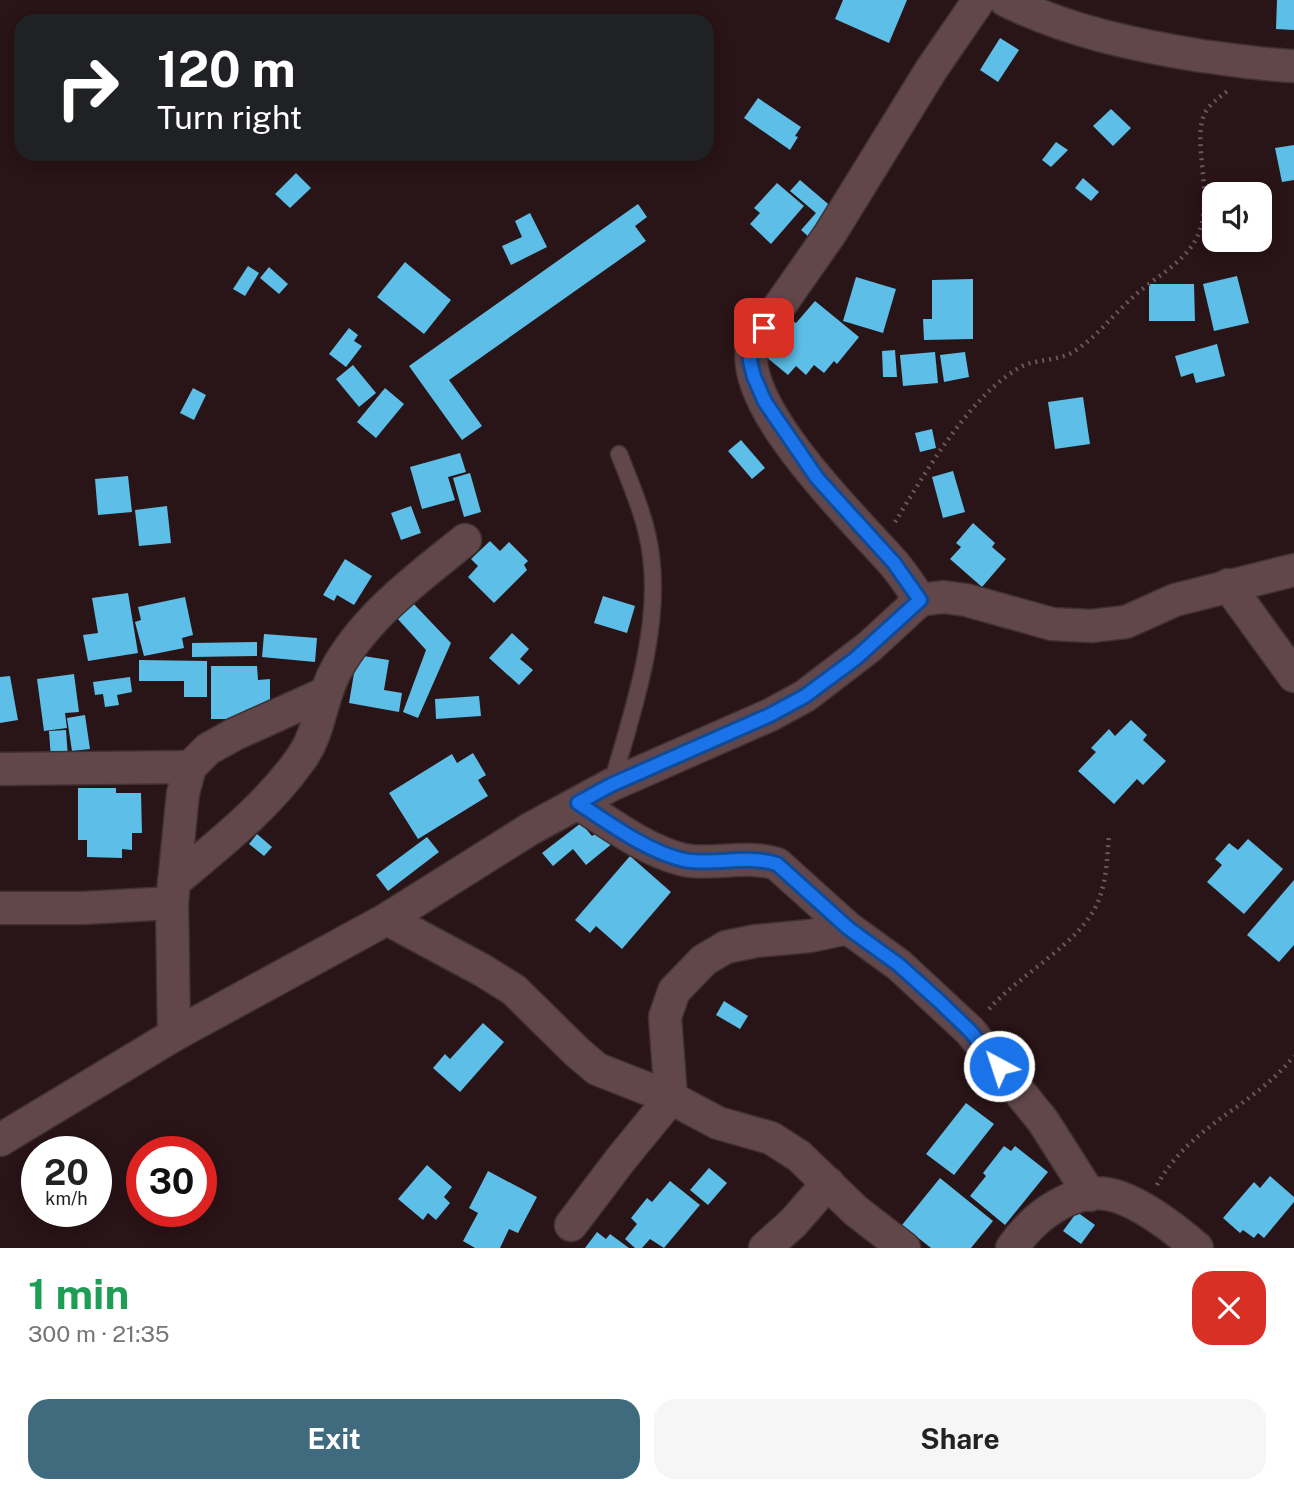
<!DOCTYPE html>
<html lang="en">
<head>
<meta charset="utf-8">
<style>
	:root { --surface:#fff; --page:#f6f6f6; --text:#222; --muted:#767676; --accent:#406b7e }
	body { margin:0; font-family:"Public Sans",sans-serif; background:var(--page); color:var(--text); height:100vh; display:flex; flex-direction:column; font-size:26px; white-space:nowrap }
	* { box-sizing:border-box; margin:0 }
	p { font-size:23px; color:var(--muted) }
	.icon { flex:none; width:38px; height:38px; fill:none; stroke:currentColor; stroke-width:2; stroke-linecap:round; stroke-linejoin:round }
	.map { position:relative; height:1248px; overflow:hidden }
	.drawer { display:flex; flex-direction:column; background:var(--surface); flex:1 }
	.drawer>* { flex:none }
	.banner { position:absolute; left:14px; top:14px; width:700px; height:147px; border-radius:21px; box-shadow:0 4px 18px #0003; background:#202124; color:#fff; overflow:hidden }
	.controls { position:absolute; left:1202px; top:182px; display:grid; gap:14px }
	.controls a { display:grid; place-items:center; width:70px; height:70px; border-radius:14px; background:var(--surface); box-shadow:0 4px 18px #0003; font-size:35px }
	.speed { position:absolute; left:21px; top:1136px; display:flex; gap:14px; font-size:35px; font-weight:700; text-align:center }
	.speed>* { display:grid; place-content:center; width:91px; height:91px; border-radius:50%; background:var(--surface); box-shadow:0 4px 18px #0003; line-height:1 }
	.speed small { font-size:18px; font-weight:400 }
	.speed .limit { border:10px solid #d22; background:#fff; color:#111 }
	.pin { position:absolute; display:grid; place-items:center; width:60px; height:60px; color:#fff; margin:-30px; border-radius:14px; box-shadow:0 4px 10px #0006 }
	.me { position:absolute; width:77px; margin:-38px; rotate:320deg; stroke-linejoin:round; filter:drop-shadow(0 0 5px #0008) }
	.turn { display:flex; align-items:center; gap:24px; height:147px; padding:0 28px; font-size:32px }
	.turn .icon { width:91px; height:91px; stroke-width:2.5 }
	.turn b { display:block; font-size:49px; line-height:60px }
	.round { display:grid; place-items:center; flex:none; width:74px; height:74px; border-radius:21px; background:var(--page) }
	.head { display:flex; align-items:center; justify-content:space-between; height:119px; padding:0 28px }
	h1 { font-size:42px; font-weight:700; line-height:52px; color:#1e9e55 }
	.button { display:flex; gap:14px; margin-top:auto; padding:14px 28px }
	.button a { flex:1; height:80px; border-radius:21px; background:var(--accent); color:#fff; font-size:28px; font-weight:700; line-height:80px; text-align:center }
	.button a+a { background:var(--page); color:var(--text) }
	.map>svg:first-child { display:block }
	.building { fill:#5dbfe8 }
	.lines { fill:none; stroke-linecap:round; stroke-linejoin:round }
	.service-casing { stroke:#3f3031; stroke-width:19 }
	.minor-casing { stroke:#3f3031; stroke-width:35 }
	.path { stroke:#6a5659; stroke-width:4.5; stroke-dasharray:2 5; stroke-linecap:butt }
	.service { stroke:#61474a; stroke-width:16 }
	.minor { stroke:#61474a; stroke-width:32 }
	.route-casing { stroke:#114b97; stroke-width:18 }
	.route { stroke:#1a73e8; stroke-width:12 }
</style>
</head>
<body>
<div class="map">
<svg width="1294" height="1248" viewBox="0 0 1294 1248">
	<rect width="100%" height="100%" fill="#291417"/>
	<g class="building">
		<path d="M843 0H907L889 43 835 19Z"/>
		<path d="M1277 0H1294V30L1276 29Z"/>
		<path d="M1000 38 1019 50 998 82 980 70Z"/>
		<path d="M758 98 801 127 795 136 798 137 790 150 744 118Z"/>
		<path d="M1111 109 1131 128 1113 146 1093 126Z"/>
		<path d="M1056 142 1068 150 1051 167 1042 160Z"/>
		<path d="M1294 145V180L1282 182 1275 148Z"/>
		<path d="M296 173 311 188 290 208 275 194Z"/>
		<path d="M1083 178 1099 192 1091 201 1075 188Z"/>
		<path d="M800 180 834 209 810 238 801 230 816 213 790 191Z"/>
		<path d="M777 183 804 206 771 244 750 224 760 213 754 208Z"/>
		<path d="M638 204 647 217 635 226 646 241 449 380 482 426 462 440 409 366Z"/>
		<path d="M530 213 547 247 511 265 502 246 522 237 515 221Z"/>
		<path d="M405 262 451 300 424 334 377 297Z"/>
		<path d="M248 266 259 273 245 296 233 289Z"/>
		<path d="M269 267 288 284 279 294 260 278Z"/>
		<path d="M1237 276 1249 323 1214 331 1203 284Z"/>
		<path d="M856 277 896 289 883 333 843 321Z"/>
		<path d="M973 279V339L924 340 923 319H932V280Z"/>
		<path d="M1149 284H1194L1195 321H1149Z"/>
		<path d="M815 301 859 337 837 364 834 361 824 373 814 365 806 375 796 366 788 375 765 356 793 321 796 323Z"/>
		<path d="M349 328 358 335 354 341 362 346 346 367 329 354Z"/>
		<path d="M1217 344 1225 376 1196 383 1193 373 1181 377 1175 356Z"/>
		<path d="M895 350 897 377H883L882 351Z"/>
		<path d="M935 352 938 383 903 386 900 355Z"/>
		<path d="M965 352 969 377 944 382 940 355Z"/>
		<path d="M353 365 376 393 359 407 336 379Z"/>
		<path d="M193 388 206 395 194 420 180 413Z"/>
		<path d="M385 388 404 404 376 438 357 422Z"/>
		<path d="M1083 397 1090 444 1055 449 1048 402Z"/>
		<path d="M932 429 936 448 920 452 915 433Z"/>
		<path d="M741 440 765 468 752 479 728 451Z"/>
		<path d="M460 453 466 472 448 477 455 500 422 509 410 467Z"/>
		<path d="M953 471 965 512 943 518 932 477Z"/>
		<path d="M470 473 481 512 464 517 453 478Z"/>
		<path d="M128 476 132 512 98 515 95 479Z"/>
		<path d="M167 506 171 543 139 546 135 510Z"/>
		<path d="M411 506 421 533 401 540 391 513Z"/>
		<path d="M973 523 995 543 992 547 1006 559 982 587 950 559 961 547 956 543Z"/>
		<path d="M490 541 500 551 509 542 528 561 524 565 527 570 494 603 468 577 478 566 471 559Z"/>
		<path d="M345 559 372 576 354 605 337 595 334 601 323 595Z"/>
		<path d="M128 593 138 653 88 661 83 635 98 633 92 598Z"/>
		<path d="M603 596 635 606 627 633 594 623Z"/>
		<path d="M185 597 193 635 182 638 184 648 144 656 135 622 141 620 138 607Z"/>
		<path d="M410 600 451 643 418 718 403 712 426 650 396 617Z"/>
		<path d="M512 633 529 649 520 659 533 670 519 685 489 658Z"/>
		<path d="M264 634 317 638 315 662 262 657Z"/>
		<path d="M257 642V656L192 657V643Z"/>
		<path d="M357 655 389 660 384 690 402 693 399 712 349 703Z"/>
		<path d="M139 660 207 661V697H184V681H139Z"/>
		<path d="M211 666H257L258 680 270 679V709L257 719H211Z"/>
		<path d="M74 674 79 712 65 713 67 728 44 731 37 679Z"/>
		<path d="M10 676 18 720 0 723V677Z"/>
		<path d="M130 677 132 692 117 695 119 705 105 707 103 694 95 695 93 682Z"/>
		<path d="M479 696 481 716 436 719 435 699Z"/>
		<path d="M85 715 90 749 72 751 67 718Z"/>
		<path d="M1131 720 1147 735 1143 740 1166 761 1143 785 1137 779 1114 804 1078 771 1096 752 1091 748 1109 729 1115 736Z"/>
		<path d="M66 730 68 758 51 759 49 731Z"/>
		<path d="M473 753 486 775 478 780 488 796 418 839 389 793 452 754 457 763Z"/>
		<path d="M78 788H116V793H141L142 833H132V850L122 849V858L87 857V840H78Z"/>
		<path d="M581 823 592 836 602 829 613 843 586 865 573 849 553 866 542 853Z"/>
		<path d="M257 834 272 847 264 856 249 844Z"/>
		<path d="M427 837 439 852 388 891 376 875Z"/>
		<path d="M1248 839 1283 869 1244 914 1207 882 1222 865 1215 859 1229 843 1238 850Z"/>
		<path d="M630 856 671 892 622 949 596 926 590 933 575 920Z"/>
		<path d="M1294 880V945L1279 962 1247 935Z"/>
		<path d="M724 1001 748 1016 740 1029 716 1015Z"/>
		<path d="M483 1023 504 1042 460 1092 433 1068 445 1054 450 1059Z"/>
		<path d="M966 1103 994 1124 954 1175 926 1154Z"/>
		<path d="M1004 1146 1011 1151 1015 1146 1048 1172 1005 1225 970 1196 986 1176 983 1173Z"/>
		<path d="M427 1165 452 1187 444 1197 450 1203 436 1220 428 1213 423 1220 398 1199Z"/>
		<path d="M709 1168 727 1183 708 1205 690 1190Z"/>
		<path d="M488 1171 537 1197 518 1233 509 1229 500 1248H475L463 1241 478 1213 469 1208Z"/>
		<path d="M1270 1176 1294 1197V1202L1264 1238 1258 1233 1254 1238 1243 1230 1240 1233 1223 1218 1254 1182 1260 1188Z"/>
		<path d="M940 1178 993 1221 971 1248H931L902 1225Z"/>
		<path d="M670 1181 700 1205 664 1248 650 1239 642 1248H635L625 1239 637 1224 631 1218 647 1198 652 1202Z"/>
		<path d="M1077 1212 1095 1225 1081 1244 1063 1231Z"/>
		<path d="M597 1232 606 1239 610 1234 629 1248H585Z"/>
	</g>
	<g class="lines">
		<g class="service-casing">
			<path id="service" d="M612 783C632 714 661 629 651 556 647 521 632 487 619 454"/>
		</g>
		<g class="minor-casing">
			<g id="minor">
				<path d="M1005 0C1067 31 1134 45 1202 56 1233 60 1263 65 1294 66"/>
				<path d="M1228 585 1294 676"/>
				<path d="M920 600C912 588 904 576 895 565 857 521 735 405 753 344L830 234 931 70 979 0"/>
				<path d="M0 769 190 767"/>
				<path d="M578 803C611 824 646 851 684 860 715 866 747 854 777 864L848 928 899 965 970 1031 1043 1121 1090 1195"/>
				<path d="M174 882C218 845 266 808 300 760 320 734 320 700 335 672 364 617 418 578 465 540"/>
				<path d="M0 908H83L172 903"/>
				<path d="M387 919 482 970 514 990 577 1052 597 1069 671 1098 718 1123 771 1138 799 1156 856 1211 904 1248"/>
				<path d="M174 1035 172 903 183 793 190 767 208 749 235 734 326 693"/>
				<path d="M0 1140 174 1035 387 919 530 829 611 785 770 715 805 696 869 647 920 600 943 597 966 600 1052 624 1091 626 1126 622 1175 600 1294 570"/>
				<path d="M571 1225 621 1159 671 1098 665 1017 674 991 704 960 726 947 756 941 810 936 848 928"/>
				<path d="M765 1248 793 1223 828 1183"/>
				<path d="M1012 1248C1034 1216 1077 1182 1119 1197 1147 1207 1175 1229 1197 1248"/>
			</g>
		</g>
		<g class="path">
			<path d="M895 522C925 473 968 399 1017 369 1034 358 1056 362 1073 352 1096 338 1112 316 1132 298 1152 279 1181 265 1195 241 1218 201 1189 140 1206 111 1212 102 1221 96 1230 89"/>
			<path d="M989 1009C1020 974 1079 944 1097 904 1107 882 1107 858 1109 834"/>
			<path d="M1157 1185C1192 1123 1251 1109 1294 1056"/>
		</g>
		<use href="#service" class="service"/>
		<use href="#minor" class="minor"/>
	</g>
	<g class="lines">
		<g class="route-casing">
			<path id="route" d="M764 328 753 344 750 361 754 377 765 402 817 478 894 563 920 600 855 659 805 696 770 715 611 785 578 803C611 824 646 851 684 860 715 866 747 854 777 864L848 928 899 965 939 1001 970 1031 999 1066"/>
		</g>
		<use href="#route" class="route"/>
	</g>
</svg>
<div class="controls">
<a><svg class="icon" aria-label="sound" viewBox="0 0 24 24"><path d="M4 9h4l5-4v14l-5-4H4zM17 9q2 3 0 6"/></svg></a>
</div>
<div class="speed"><div>20<small>km/h</small></div><div class="limit">30</div></div>
<div class="pin" style="left:764px;top:328px;background:#d93025"><svg class="icon" aria-label="arrive" viewBox="0 0 24 24"><path d="M6 21V4h12l-3 4 3 4H6"/></svg></div>
<svg class="me" style="left:999px;top:1066px" viewBox="-20 -20 40 40"><circle r="17" fill="#1a73e8" stroke="#fff" stroke-width="3"/><path d="M0-11L8 9 0 5-8 9z" fill="#fff"/></svg>
<div class="banner">
<div class="turn"><svg class="icon" aria-label="right" viewBox="0 0 24 24"><path d="M7 20v-9h11M14 6l5 5-5 5"/></svg><div><b>120 m</b>Turn right</div></div>
</div>
</div>
<section class="drawer">
<div class="head"><div><h1>1 min</h1><p>300 m · 21:35</p></div><a class="round" style="background:#d93025;color:#fff"><svg class="icon" aria-label="close" viewBox="0 0 24 24"><path d="M6 6l12 12M18 6L6 18"/></svg></a></div>
<div class="button"><a>Exit</a><a>Share</a></div>
</section>
</body>
</html>
